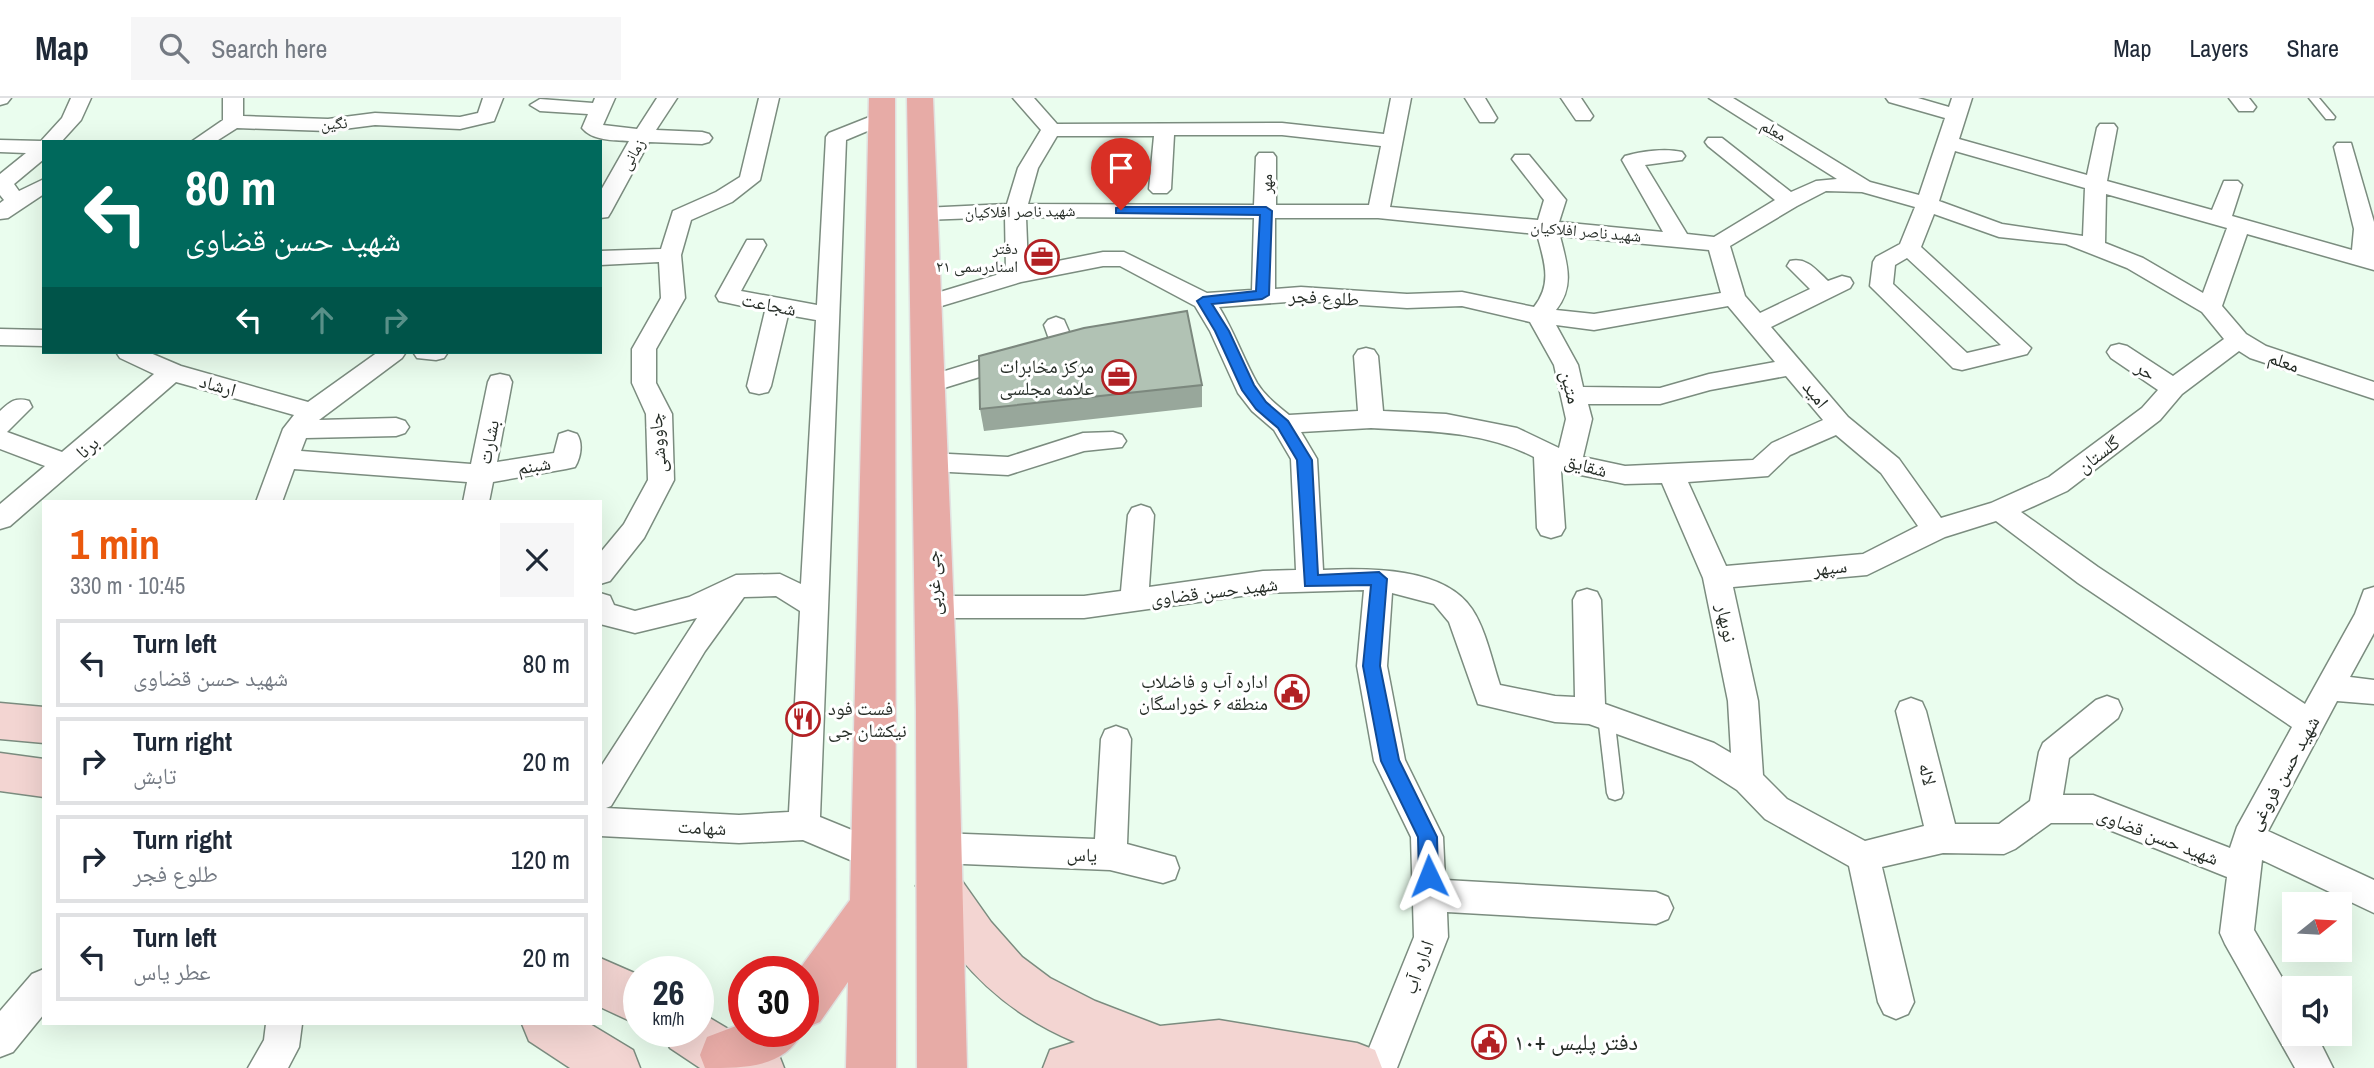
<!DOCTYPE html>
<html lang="en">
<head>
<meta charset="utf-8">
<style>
	:root { --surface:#fff; --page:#f6f6f7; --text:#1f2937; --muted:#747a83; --line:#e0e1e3; --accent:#ea580c }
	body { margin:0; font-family:"Archivo Narrow","Noto Naskh Arabic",sans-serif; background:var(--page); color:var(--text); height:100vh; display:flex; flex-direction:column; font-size:26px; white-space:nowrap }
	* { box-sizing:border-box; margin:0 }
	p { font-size:23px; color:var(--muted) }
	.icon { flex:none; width:38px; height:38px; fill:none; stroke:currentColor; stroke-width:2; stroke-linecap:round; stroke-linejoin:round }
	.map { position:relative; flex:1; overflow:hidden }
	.panel { position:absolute; left:42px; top:402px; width:560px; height:525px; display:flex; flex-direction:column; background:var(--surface); border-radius:0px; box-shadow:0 7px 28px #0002 }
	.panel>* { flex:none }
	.top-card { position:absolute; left:42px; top:42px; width:560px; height:214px; border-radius:0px; box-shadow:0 7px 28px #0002; background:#00695c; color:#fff; overflow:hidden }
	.needle { width:46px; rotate:72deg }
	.tools { position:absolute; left:2282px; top:794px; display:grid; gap:14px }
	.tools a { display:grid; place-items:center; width:70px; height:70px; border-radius:0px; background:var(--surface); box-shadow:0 7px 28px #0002; font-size:35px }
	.speed { position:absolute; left:623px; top:858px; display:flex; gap:14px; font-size:35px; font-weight:700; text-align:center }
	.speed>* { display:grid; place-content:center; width:91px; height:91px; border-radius:50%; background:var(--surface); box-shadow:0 7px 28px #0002; line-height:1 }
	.speed small { font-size:18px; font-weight:400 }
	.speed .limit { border:10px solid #d22; background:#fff; color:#111 }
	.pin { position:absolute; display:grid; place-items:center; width:60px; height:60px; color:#fff; margin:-72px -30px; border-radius:50% 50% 50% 0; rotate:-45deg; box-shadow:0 0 7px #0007 }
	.pin .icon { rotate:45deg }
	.me { position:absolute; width:77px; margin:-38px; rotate:358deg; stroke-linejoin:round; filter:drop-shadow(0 0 5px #0008) }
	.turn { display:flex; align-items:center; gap:24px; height:147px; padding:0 28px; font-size:32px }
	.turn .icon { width:91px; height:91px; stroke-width:2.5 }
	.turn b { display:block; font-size:49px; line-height:60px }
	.lanes { display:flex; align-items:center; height:66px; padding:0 28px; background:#0003; justify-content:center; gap:35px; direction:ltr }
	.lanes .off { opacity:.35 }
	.round { display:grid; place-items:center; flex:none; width:74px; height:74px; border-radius:0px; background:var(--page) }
	.headline { display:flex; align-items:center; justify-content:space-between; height:119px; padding:0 28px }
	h1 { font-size:42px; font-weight:800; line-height:52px; color:var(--accent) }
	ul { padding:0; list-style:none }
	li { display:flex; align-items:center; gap:21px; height:88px; margin:0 14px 10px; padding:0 14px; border:4px solid var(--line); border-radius:0px }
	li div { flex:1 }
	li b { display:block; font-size:26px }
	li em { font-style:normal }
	header { display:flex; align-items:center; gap:42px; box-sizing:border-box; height:98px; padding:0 35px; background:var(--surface); border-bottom:2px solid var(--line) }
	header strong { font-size:33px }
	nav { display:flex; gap:38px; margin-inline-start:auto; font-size:24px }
	.search { width:490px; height:63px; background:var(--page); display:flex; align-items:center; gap:18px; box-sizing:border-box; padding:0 24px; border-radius:0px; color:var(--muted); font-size:26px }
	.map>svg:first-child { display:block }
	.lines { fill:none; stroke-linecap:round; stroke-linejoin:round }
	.lane-casing { stroke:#7b8c7f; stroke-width:3 }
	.street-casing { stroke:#7b8c7f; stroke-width:3 }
	.secondary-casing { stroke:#7b8c7f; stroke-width:3 }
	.primary-casing { stroke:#e1e2e1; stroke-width:3 }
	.lane { fill:#fff; fill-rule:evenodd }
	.street { fill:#fff; fill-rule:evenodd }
	.secondary { fill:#f3d5d2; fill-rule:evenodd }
	.primary { fill:#e7aba6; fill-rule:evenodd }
	.wall { fill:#98a79b }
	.building { fill:#b1c2b4; stroke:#7c887e; stroke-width:2 }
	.route { fill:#1a73e8; stroke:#114b97; stroke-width:2 }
	.labels { text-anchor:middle; stroke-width:6; stroke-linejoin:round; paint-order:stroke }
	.far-street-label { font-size:16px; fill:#262d27; stroke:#fff }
	.far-poi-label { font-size:16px; fill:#262d27; stroke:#fff; text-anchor:end }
	.street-label { font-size:19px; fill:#262d27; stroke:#fff }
	.poi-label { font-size:19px; fill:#262d27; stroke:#fff; text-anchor:end }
	.near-poi-label { font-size:23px; fill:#262d27; stroke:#fff; text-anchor:start }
</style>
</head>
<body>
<header>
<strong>Map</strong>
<div class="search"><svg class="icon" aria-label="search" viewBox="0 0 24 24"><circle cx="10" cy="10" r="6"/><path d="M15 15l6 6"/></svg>Search here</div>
<nav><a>Map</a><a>Layers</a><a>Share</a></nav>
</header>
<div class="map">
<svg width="2374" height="970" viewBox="0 0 2374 970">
	<rect width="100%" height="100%" fill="#eafdee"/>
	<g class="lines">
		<g class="lane-casing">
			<g id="lane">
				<path d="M2309 0H2319L2335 19 2334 21H2326Z"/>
				<path d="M1606 612 1611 613 1614 618 1623 695 1621 700 1615 702 1609 700 1607 695 1598 618 1601 613Z"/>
			</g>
		</g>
		<g class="street-casing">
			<g id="street">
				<path d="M0 0H11L7 5 0 7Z"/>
				<path d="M71 0H91L81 22 61 44H44V61L14 86 19 93 44 81V96L8 120 0 121V105L4 102 0 97V76L26 55 0 54V42L41 43 62 20Z"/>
				<path d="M223 0H243V18L328 21 375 15 460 19 478 15 483 0H503L494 23 460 31 375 27 328 33 237 30 215 44H191L223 22Z"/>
				<path d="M595 0H615L603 27 637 31 657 0H677L656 32 702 34 709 36 712 40 709 44 702 46 649 44 611 114 608 119 600 120V94L629 43C613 42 593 43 582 30L588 16 540 13 530 7 540 1 593 5Z"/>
				<path d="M759 0H779L760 82 732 104 691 122 681 157 685 200 656 251V285L672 316 674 382 644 440 610 483 600 486V455L624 426 648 382 646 316 632 285V251L661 200 659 164 600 167V153L661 151 673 113 716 94 740 79Z"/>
				<path d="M1013 0H1034L1057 26 1282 25 1384 36 1391 0H1411L1390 109 1538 122 1544 102 1512 61 1515 57H1529L1566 102 1559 124 1663 134 1622 62 1625 58C1641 53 1666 50 1682 54L1685 58 1682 62 1645 67 1687 136 1714 139 1775 102 1708 48 1705 44 1708 40H1722L1791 94 1816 83 1837 81 1709 0H1733L1870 84 1919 97 1945 20 1889 4 1886 0H1918L1949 9 1952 0H1972L1959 41 2087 77 2097 30 2100 26H2114L2117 30 2107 83 2212 112 2224 83H2238L2242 87 2232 118 2352 152 2354 131 2334 49 2337 45H2351L2374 124V172L2247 136 2222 208 2246 236 2266 248 2374 284V301L2250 260 2239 253 2182 296 2160 322 2067 393 2021 414 2098 469 2305 606 2355 516 2364 492 2374 489V535L2350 579 2374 582V606L2337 603 2268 733 2374 782V815L2262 762 2254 832 2294 900V936H2316L2333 970H2295L2225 846 2220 835 2227 779 2092 725H2051L2015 751 2004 756 1943 755 1882 769 1914 904 1908 916 1896 921 1884 916 1878 904 1849 768 1765 721 1737 692 1692 663 1589 626 1555 624 1478 606 1449 524 1434 506 1392 495 1387 568 1405 662 1443 739 1445 782 1656 794 1668 799 1673 810 1668 821 1656 826 1447 814 1448 839 1397 970H1361L1414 839 1411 739 1374 663 1357 568 1364 492 1263 495 1084 520H934L924 517 920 509 924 501 934 498H1084L1121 493 1128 417 1132 410 1141 407 1150 410 1154 417 1149 489 1263 473 1296 472 1291 361 1274 332 1252 313 1238 295 1210 233 1195 208 1120 168H1103L1021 184 925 213 917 211 913 206 917 201 1006 174 1005 119 923 122 915 121 912 116 915 111 923 110 1007 106 1018 70 1041 32ZM1174 37H1282L1381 48 1369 107H1276V59L1273 55H1259L1256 59 1254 107 1028 106 1038 70 1057 38H1154L1149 91 1153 95H1167L1171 91ZM1955 53 2085 90 2083 138 2002 126 1939 103ZM1826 93 1862 94 1915 109 1900 146 1876 159 1873 164 1870 188 1953 270 1962 272 2019 258 2027 256 2031 250 1921 149 1934 116 1999 139 2066 146 2127 170 2202 214 2224 241 2173 278 2127 248 2119 246 2111 248 2107 254 2111 260 2158 292 2142 310 2049 379 1991 405 1941 420 1899 361 1848 319 1771 229 1850 190 1853 185 1850 180 1842 178 1828 183C1816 172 1807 159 1790 163L1787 168 1810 191 1760 215 1745 198 1730 148 1797 108ZM2106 96 2227 130 2203 195 2143 160 2105 145ZM1026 119 1254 120 1252 192 1207 195 1124 154H1103L1028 169ZM1275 120H1378L1537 136C1544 163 1553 185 1534 209L1462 194 1407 196 1301 189 1275 191ZM1560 138 1709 152 1721 195 1594 216 1556 212C1575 188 1567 166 1560 138ZM1907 160 2001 247 1967 255 1893 186 1895 167ZM1301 203 1407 210 1462 208 1530 224 1554 267 1566 321 1559 350 1517 330 1446 316 1383 313 1378 258 1374 252 1366 250 1358 252 1354 258 1358 313 1289 317C1277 307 1265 298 1257 285 1243 260 1234 233 1219 209ZM1728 208 1775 264 1709 276 1660 290 1583 289 1578 267 1556 227 1594 232ZM1786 278 1823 322 1772 345 1753 362 1625 368 1583 359 1592 321 1588 306H1660L1710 292ZM1371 330C1426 333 1484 333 1534 359L1537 430 1541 437 1551 440 1561 437 1565 430 1561 373 1625 386 1662 385 1703 480 1728 603 1731 655 1714 645 1605 606 1601 502 1597 494 1587 491 1577 494 1573 502 1575 599 1555 598 1500 587C1492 563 1486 532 1472 511 1444 469 1370 470 1323 472L1317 361 1301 334ZM1836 337 1881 375 1918 428 1863 456 1726 468 1688 384 1768 378 1790 357ZM1996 423 2078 485 2292 629 2237 729 2230 750 2093 697H2063L2069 660 2118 620 2122 611 2118 602 2107 598 2096 602 2043 645 2039 654 2030 703 1999 726H1955L1926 613 1922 604 1911 600 1900 604 1896 613 1924 728 1865 743 1787 701 1763 677 1758 603 1733 489 1867 477 1945 439Z"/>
				<path d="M1465 0H1485L1497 20 1494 24H1480Z"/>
				<path d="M1561 0H1581L1593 18 1590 22H1576Z"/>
				<path d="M2229 0H2249L2256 9 2253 13H2239Z"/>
				<path d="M882 14 889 16 892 20 889 24 846 42 820 719 886 746 890 757 886 768 874 772 803 742 739 745 600 738V670L697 520 635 535 600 526V495L610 498 614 507 635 513 689 499 736 477 780 476 801 486 816 222 788 217 771 288 768 294 759 296 750 294 747 288 765 213 719 203 716 198 747 142H763L766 147 741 193 817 207 826 39 829 35ZM776 498 800 513 789 714 739 717 606 710 611 708 705 553 744 499Z"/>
				<path d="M1056 219 1064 222 1074 245 1070 251 928 295 919 293 916 287 919 281 1049 241 1044 227 1048 222Z"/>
				<path d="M0 231 44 232V248L0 247Z"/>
				<path d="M116 254H148L181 268 308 304 378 254H406L402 260 319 322 396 320 405 323 409 329 405 335 396 338 306 340 301 353 471 366 488 284 491 278 500 276 509 278 512 284 497 364 554 355 559 336 568 333 577 336C583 345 581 359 575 369L566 371 493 384 489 404H463L467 384 294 371 282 404H256L283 331 294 317 176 284 10 428 0 431V406L45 368 0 351V313C10 304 15 299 29 303L32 309 7 334 62 354 154 276 120 260Z"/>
				<path d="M413 254H448L444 260 436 262 417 260Z"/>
				<path d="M1113 334 1122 337 1126 343 1122 349 1084 353 1008 377 930 373 921 371 917 364 921 357 930 355 1008 359 1083 335Z"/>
				<path d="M1116 628 1127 632 1131 641 1127 746 1175 759 1179 770 1175 781 1163 785 1110 772 939 765 927 760 923 750 927 740 939 735 1095 741 1101 641 1105 632Z"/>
				<path d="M44 871V916L13 954 0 959V913L32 876Z"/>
				<path d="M266 926H302L299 949 288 970H248L264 942Z"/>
			</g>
		</g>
		<g class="secondary-casing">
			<g id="secondary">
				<path d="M0 605 44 609V645L0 641Z"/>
				<path d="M0 655 44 661V699L0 693Z"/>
				<path d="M939 767 955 773 991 824 1022 859 1050 880 1095 903 1160 928 1219 922 1357 945 1375 952 1382 970H1043L1050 952 1075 944C1001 913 949 861 916 788L923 773Z"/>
				<path d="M600 860 639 877V927L600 909Z"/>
				<path d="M698 913 740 938 777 952 784 970H700L670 950 662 933H698Z"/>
				<path d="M522 926H590L633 952 640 970H570L529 943Z"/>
			</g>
		</g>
		<g class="primary-casing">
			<g id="primary">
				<path d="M869 0H895L896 970H846L848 884 820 924 803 931V873H798L850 802Z"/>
				<path d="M907 0H933L958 613 967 970H917L916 613Z"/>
				<path d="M744 925V933H803C785 970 745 970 705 970L700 957 707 939Z"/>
			</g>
		</g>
		<use href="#lane" class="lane"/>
		<use href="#street" class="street"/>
		<use href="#secondary" class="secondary"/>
		<use href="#primary" class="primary"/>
	</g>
	<path class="wall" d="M1202 287V309L984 333 980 311Z"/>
	<path class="building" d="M1187 213 1202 287 980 311 979 258 1084 230Z"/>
	<path class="route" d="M1121 109H1266L1272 113 1269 197 1262 201 1212 206 1229 233 1254 287 1266 304 1288 323 1312 362 1318 477 1379 474 1387 481 1380 568 1399 662 1437 739 1438 778 1435 784 1429 786 1422 784 1419 778 1418 739 1381 663 1363 568 1371 487 1305 488 1297 362 1278 330 1256 311 1242 292 1215 233 1197 203 1203 199 1256 193 1260 117 1116 115V110Z"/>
	<defs>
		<g id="office-ring" transform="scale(1.75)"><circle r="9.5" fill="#fff" stroke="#b22124" stroke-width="1.5"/><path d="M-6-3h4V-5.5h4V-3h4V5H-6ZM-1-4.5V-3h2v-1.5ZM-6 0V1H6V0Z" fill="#b22124"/></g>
		<g id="civic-ring" transform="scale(1.75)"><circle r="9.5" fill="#fff" stroke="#b22124" stroke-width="1.5"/><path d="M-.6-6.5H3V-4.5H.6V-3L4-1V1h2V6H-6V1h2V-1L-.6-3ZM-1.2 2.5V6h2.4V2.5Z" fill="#b22124"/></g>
		<g id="restaurant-ring" transform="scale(1.75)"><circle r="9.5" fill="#fff" stroke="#b22124" stroke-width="1.5"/><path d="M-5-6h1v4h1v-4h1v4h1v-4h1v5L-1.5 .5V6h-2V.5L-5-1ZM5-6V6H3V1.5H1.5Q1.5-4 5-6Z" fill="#b22124"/></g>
	</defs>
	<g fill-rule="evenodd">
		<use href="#office-ring" x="1042" y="159"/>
		<use href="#office-ring" x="1119" y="279"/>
		<use href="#civic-ring" x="1292" y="594"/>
		<use href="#restaurant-ring" x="803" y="621"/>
		<use href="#civic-ring" x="1489" y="944"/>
	</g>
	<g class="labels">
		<g class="far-street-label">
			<text transform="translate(334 25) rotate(-4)" y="6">نگین</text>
			<text transform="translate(1774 32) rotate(30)" y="6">معلم</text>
			<text transform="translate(632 56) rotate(-59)" y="6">زمانی</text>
			<text transform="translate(1266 86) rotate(-90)" y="6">مهر</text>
			<text transform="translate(1020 113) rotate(-1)" y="6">شهید ناصر افلاکیان</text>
			<text transform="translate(1586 133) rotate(5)" y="6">شهید ناصر افلاکیان</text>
		</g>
		<g class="far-poi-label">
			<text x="1018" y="156">دفتر<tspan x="1018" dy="18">اسنادرسمی ۲۱</tspan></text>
		</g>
		<g class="street-label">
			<text transform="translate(1324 199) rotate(3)" y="7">طلوع فجر</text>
			<text transform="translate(769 206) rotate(11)" y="7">شجاعت</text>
			<text transform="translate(2284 263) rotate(19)" y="7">معلم</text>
			<text transform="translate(2146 272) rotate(33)" y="7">حر</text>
			<text transform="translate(218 287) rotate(16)" y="7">ارشاد</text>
			<text transform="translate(1571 289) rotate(76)" y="7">متین</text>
			<text transform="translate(1816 296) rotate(51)" y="7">امید</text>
			<text transform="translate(488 344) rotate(-79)" y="7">بشارت</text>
			<text transform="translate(657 345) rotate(-95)" y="7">چاووشی</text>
			<text transform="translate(87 349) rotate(-41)" y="7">برنا</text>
			<text transform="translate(2098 356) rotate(-37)" y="7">گلستان</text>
			<text transform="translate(534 367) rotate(-9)" y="7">شبنم</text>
			<text transform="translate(1586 367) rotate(15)" y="7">شقایق</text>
			<text transform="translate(1830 469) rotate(-6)" y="7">سپهر</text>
			<text transform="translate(933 485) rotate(-92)" y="7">جی غربی</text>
			<text transform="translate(1214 493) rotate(-7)" y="7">شهید حسن قضاوی</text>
			<text transform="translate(1727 525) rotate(78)" y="7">نوبهار</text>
			<text transform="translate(2283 675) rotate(-61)" y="7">شهید حسن فروغی</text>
			<text transform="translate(1928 676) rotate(77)" y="7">لاله</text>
			<text transform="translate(702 729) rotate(3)" y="7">شهامت</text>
			<text transform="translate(2158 738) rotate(21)" y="7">شهید حسن قضاوی</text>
			<text transform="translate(1082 756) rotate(2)" y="7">یاس</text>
			<text transform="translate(1418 869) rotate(-70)" y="7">اداره آب</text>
		</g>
		<g class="poi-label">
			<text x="1094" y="275">مرکز مخابرات<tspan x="1094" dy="22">علامه مجلسی</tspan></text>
			<text x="1268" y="590">اداره آب و فاضلاب<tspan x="1268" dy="22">منطقه ۶ خوراسگان</tspan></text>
			<text x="828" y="617" text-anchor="start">فست فود<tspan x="828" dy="22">نیکشان جی</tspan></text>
		</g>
		<g class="near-poi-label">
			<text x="1514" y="952">دفتر پلیس +۱۰</text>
		</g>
	</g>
</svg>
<div class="tools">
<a><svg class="needle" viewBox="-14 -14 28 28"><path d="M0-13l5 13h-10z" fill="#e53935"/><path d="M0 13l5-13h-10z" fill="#747a83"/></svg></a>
<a><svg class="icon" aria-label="sound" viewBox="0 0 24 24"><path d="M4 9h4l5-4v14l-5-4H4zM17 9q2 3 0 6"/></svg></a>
</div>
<div class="speed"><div>26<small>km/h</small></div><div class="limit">30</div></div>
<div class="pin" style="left:1121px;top:112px;background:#d93025"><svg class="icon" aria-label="arrive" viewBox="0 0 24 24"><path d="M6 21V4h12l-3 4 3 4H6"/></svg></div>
<svg class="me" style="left:1429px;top:778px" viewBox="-20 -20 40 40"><path d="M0-17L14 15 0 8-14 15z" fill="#1a73e8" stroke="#fff" stroke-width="4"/></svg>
<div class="top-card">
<div class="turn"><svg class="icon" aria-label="left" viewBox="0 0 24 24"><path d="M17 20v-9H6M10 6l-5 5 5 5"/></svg><div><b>80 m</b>شهید حسن قضاوی</div></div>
<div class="lanes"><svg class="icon" aria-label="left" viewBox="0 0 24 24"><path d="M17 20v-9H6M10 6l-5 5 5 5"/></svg><svg class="icon off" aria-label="ahead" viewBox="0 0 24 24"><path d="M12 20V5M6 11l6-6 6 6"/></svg><svg class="icon off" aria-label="right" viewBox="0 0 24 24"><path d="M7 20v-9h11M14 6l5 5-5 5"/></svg></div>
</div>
<section class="panel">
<div class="headline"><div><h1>1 min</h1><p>330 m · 10:45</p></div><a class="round"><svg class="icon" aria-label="close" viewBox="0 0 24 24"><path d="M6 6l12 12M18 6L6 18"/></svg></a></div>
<ul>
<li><svg class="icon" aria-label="left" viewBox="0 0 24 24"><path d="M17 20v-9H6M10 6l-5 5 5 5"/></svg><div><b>Turn left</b><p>شهید حسن قضاوی</p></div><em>80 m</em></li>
<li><svg class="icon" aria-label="right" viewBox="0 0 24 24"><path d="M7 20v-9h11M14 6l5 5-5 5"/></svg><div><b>Turn right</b><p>تابش</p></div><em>20 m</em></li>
<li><svg class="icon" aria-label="right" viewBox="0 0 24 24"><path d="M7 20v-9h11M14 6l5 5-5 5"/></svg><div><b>Turn right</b><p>طلوع فجر</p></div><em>120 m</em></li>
<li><svg class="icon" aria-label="left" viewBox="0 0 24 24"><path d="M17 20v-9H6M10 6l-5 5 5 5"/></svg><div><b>Turn left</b><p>عطر یاس</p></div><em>20 m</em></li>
</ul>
</section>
</div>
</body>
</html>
